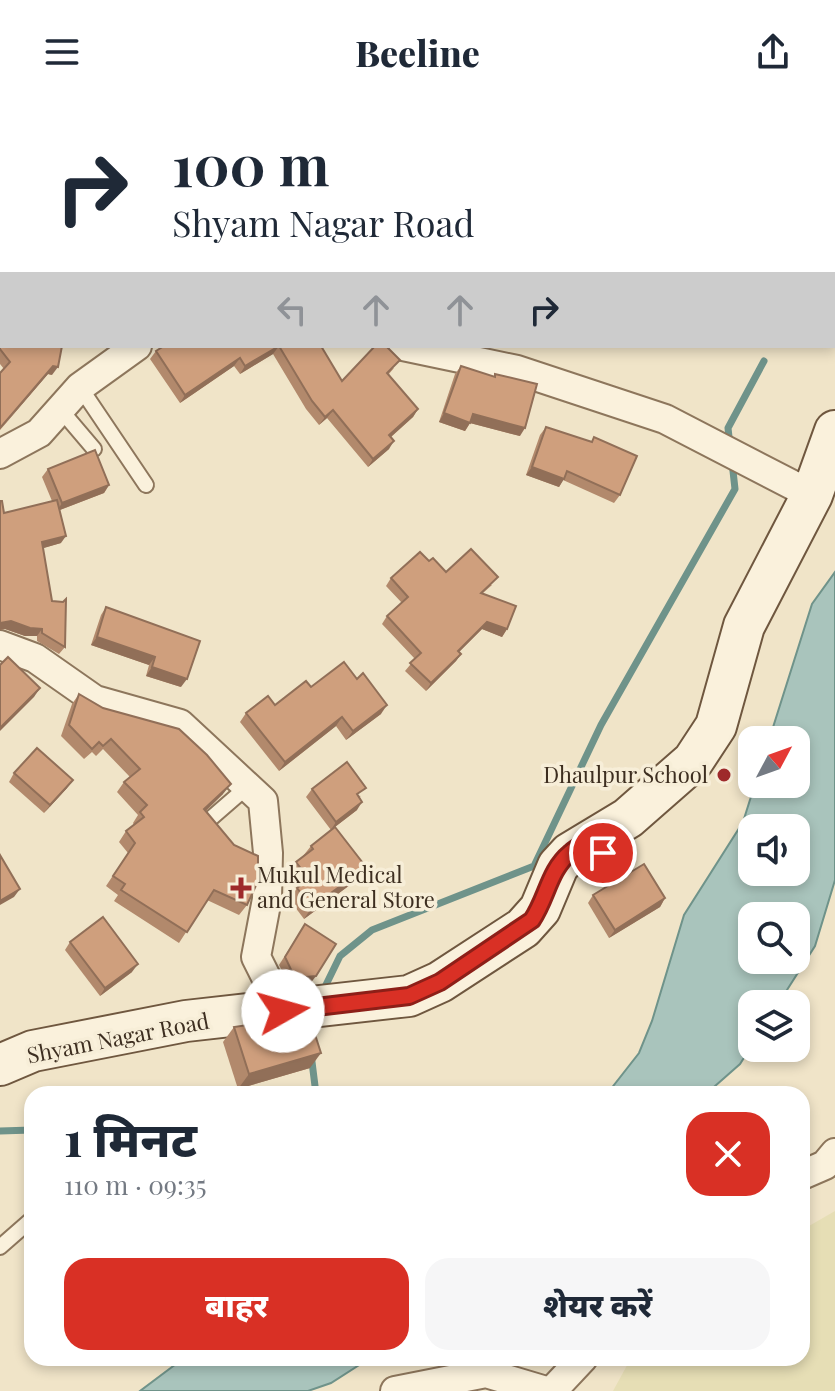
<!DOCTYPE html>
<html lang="hi">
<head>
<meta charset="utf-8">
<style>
	:root { --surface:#fff; --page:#f6f6f7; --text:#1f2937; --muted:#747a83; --accent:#d93025 }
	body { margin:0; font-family:"Playfair Display","Noto Sans Devanagari",serif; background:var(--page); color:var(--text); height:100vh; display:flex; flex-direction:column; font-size:30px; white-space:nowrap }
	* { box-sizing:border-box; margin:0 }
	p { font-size:26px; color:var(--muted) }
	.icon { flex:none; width:44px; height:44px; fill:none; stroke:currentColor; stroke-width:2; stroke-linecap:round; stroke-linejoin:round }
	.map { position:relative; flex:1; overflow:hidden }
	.side { position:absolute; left:24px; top:982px; width:786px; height:280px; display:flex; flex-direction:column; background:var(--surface); border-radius:24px; box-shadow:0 4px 12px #0003 }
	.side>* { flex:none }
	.banner { position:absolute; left:0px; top:0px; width:836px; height:244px; box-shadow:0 4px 12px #0003; background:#fff; color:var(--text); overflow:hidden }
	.needle { width:52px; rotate:49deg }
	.tools { position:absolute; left:738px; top:622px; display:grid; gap:16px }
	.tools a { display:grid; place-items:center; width:72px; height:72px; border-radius:16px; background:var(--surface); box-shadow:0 4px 12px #0003; font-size:40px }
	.pin { position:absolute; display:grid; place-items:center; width:68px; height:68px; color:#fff; margin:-34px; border:4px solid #fff; border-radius:50%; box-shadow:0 2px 8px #0007 }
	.me { position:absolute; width:88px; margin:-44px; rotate:83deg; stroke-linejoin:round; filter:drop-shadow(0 0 6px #0008) }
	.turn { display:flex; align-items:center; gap:28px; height:168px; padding:0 40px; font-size:36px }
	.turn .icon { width:104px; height:104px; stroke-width:2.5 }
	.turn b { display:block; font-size:56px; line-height:68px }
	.lanes { display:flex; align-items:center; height:76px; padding:0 40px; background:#0003; justify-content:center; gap:40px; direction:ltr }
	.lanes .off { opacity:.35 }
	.round { display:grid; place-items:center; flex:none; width:84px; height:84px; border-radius:24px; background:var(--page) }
	.overview { display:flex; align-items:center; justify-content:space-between; height:136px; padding:0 40px }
	h1 { font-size:48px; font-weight:800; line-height:60px }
	.action { display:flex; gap:16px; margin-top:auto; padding:16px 40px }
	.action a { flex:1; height:92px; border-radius:24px; background:var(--accent); color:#fff; font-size:32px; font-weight:800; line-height:92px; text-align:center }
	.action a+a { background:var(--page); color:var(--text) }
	header { display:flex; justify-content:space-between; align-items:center; height:104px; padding:0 40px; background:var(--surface); font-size:36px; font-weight:800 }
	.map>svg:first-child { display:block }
	.farmland { fill:#e6deb5 }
	.water { fill:#a9c4bc; stroke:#6f938a; stroke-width:2; fill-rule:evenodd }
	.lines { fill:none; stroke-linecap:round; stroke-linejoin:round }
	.stream { stroke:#6f938a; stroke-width:7 }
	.lane-casing { stroke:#8d765c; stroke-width:18 }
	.street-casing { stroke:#8d765c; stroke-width:32 }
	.secondary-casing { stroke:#6f573f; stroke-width:44 }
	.lane { stroke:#faf1dc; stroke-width:14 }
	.street { stroke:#faf1dc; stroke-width:28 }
	.secondary { stroke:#faf1dc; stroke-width:40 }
	.wall { fill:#b2896c }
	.shaded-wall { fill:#916f58 }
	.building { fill:#cf9f7d; stroke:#916f58; stroke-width:2 }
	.route-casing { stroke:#8d1f18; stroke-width:20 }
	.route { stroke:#d93025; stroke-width:14 }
	.poi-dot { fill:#9e2a2b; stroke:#f7eed8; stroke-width:3 }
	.labels { text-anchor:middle; stroke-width:7; stroke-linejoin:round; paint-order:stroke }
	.poi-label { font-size:22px; fill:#3d2e20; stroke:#f7eed8; text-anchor:end }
	.street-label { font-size:22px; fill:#3d2e20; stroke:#f7eed8 }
</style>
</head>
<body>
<header><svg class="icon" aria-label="menu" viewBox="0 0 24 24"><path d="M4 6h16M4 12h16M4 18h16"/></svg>Beeline<svg class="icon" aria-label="share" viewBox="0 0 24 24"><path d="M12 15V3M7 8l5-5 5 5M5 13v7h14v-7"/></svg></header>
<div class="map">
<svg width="835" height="1287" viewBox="0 0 835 1287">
	<rect width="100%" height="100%" fill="#f0e4c8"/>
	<path class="farmland" d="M835 1107V1287H613L631 1254H802V1126Z"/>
	<g class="water">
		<path d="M835 468V776L815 842 778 900H752V941L740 960 706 990H607L639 949 652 917 684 811 743 718 755 680H796V636H769L812 500ZM752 724H796V768H752ZM752 812H796V856H752Z"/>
		<path d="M184 1254H370L331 1279 308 1287H140Z"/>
	</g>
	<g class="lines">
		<g class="stream">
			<path d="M730 342 728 324 764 257"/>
			<path d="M322 889 340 852 372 826 534 762 601 621 735 385 732 358"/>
			<path d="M311 950 316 990"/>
			<path d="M0 1027 32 1026"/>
		</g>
		<g class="lane-casing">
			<g id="lane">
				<path d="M80 283 146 381"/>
				<path d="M60 305 94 345"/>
				<path d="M209 716 247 683"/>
				<path d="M594 738 620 768"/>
				<path d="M0 1143 32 1115"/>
			</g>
		</g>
		<g class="street-casing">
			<g id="street">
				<path d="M599 2 601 0"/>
				<path d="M0 3H2"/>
				<path d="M403 242 517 266 665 315 812 391"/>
				<path d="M0 350 39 329 80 283 137 242"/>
				<path d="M0 541 35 554 95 596 180 620 263 697 268 749 267 795 256 853 283 907"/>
				<path d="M802 1071 825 1061 835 1049"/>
				<path d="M395 1287 486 1269 546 1287"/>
				<path d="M552 1287 583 1254"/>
			</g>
		</g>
		<g class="secondary-casing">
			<path id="secondary" d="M0 961 33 947 186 917 409 892 440 878 523 824 540 805 558 762 570 749 628 714 693 657 716 622 744 522 812 391 835 327"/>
		</g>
		<use href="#lane" class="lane"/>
		<use href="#street" class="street"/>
		<use href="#secondary" class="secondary"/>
	</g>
	<g class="wall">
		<path d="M0 209 52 271 48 270 0 326V269L4 265 0 260Z"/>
		<path d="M164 242H321L342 277 394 264 388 271 418 305 413 313 391 333 389 345 368 363 327 314 319 321 306 305 273 250 240 270 234 262 180 299 150 255 156 247Z"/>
		<path d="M461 262 493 273 495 270 520 332 470 319 465 327 439 318 455 270Z"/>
		<path d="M546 323 591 338 594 333 620 391 614 399 563 376 559 383 526 371 540 331Z"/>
		<path d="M48 365 109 381 104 389 60 406 61 439 43 444 52 497 65 543 59 550 37 537V532H25L5 525 0 526V397L4 409 52 397 42 373Z"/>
		<path d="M429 457 446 468 492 481 483 489 507 525 502 533 482 525 459 548 461 550 456 557 426 587 405 567 415 555 382 520 387 512 402 499 386 482 391 474Z"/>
		<path d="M106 503 181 583 146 572 149 561 91 541 101 511Z"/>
		<path d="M311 583 381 610 346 636 336 622 279 667 240 618 246 609 275 601Z"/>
		<path d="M79 590 223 690 206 707 247 801 239 811 207 796 179 839 114 797 118 791 106 782 128 749 119 738 126 727 134 721 133 719 138 711 117 688 124 678 130 673 103 645 96 652 92 648 84 655 61 632 72 600Z"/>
		<path d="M14 669 67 684 44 709 9 678Z"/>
		<path d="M312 685 361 692 359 693 357 706 331 726 306 693Z"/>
		<path d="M311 742 358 775 304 815 289 795 298 783 288 770 296 758 303 752Z"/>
		<path d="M593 791 665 794 660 803 609 834 588 799Z"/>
		<path d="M305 820 310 880 290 882 279 861Z"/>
		<path d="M70 838 132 868 100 892 65 846Z"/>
		<path d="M234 923 310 964 238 985 223 938Z"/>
	</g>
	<g class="shaded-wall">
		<path d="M133 0H167L174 2H140Z"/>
		<path d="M246 0H277L282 2H253Z"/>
		<path d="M279 242 273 250 240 270 245 262Z"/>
		<path d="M240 254 234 262 180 299 185 291Z"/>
		<path d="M53 262 58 263 52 271 48 270 0 326Z"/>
		<path d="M418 305 413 313 384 339 389 331Z"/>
		<path d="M333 306 327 314 319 321 325 313Z"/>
		<path d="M444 309 473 310 525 324 520 332 470 319 465 327 439 318Z"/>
		<path d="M394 337 389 345 368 363 373 355Z"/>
		<path d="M532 363 564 375 559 383 526 371Z"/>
		<path d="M109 381 104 389 57 407 62 399Z"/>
		<path d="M66 432 61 439 37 446 42 438Z"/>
		<path d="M11 517 42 525 37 532H25L5 525 0 526V519Z"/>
		<path d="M487 518 507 525 502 533 482 525 453 554 458 547Z"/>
		<path d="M97 533 155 553 149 561 91 541Z"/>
		<path d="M461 550 456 557 426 587 431 579Z"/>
		<path d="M152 563 187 575 181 583 146 572Z"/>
		<path d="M40 584 34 593 0 627V624Z"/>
		<path d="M387 601 381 610 346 636 353 627Z"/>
		<path d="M342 613 336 622 279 667 285 658Z"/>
		<path d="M73 676 67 684 44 709 50 701Z"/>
		<path d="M231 680 223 690 196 716 204 705Z"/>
		<path d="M362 698 357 706 331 726 336 718Z"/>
		<path d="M366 763 358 775 304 815 312 803Z"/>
		<path d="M20 785 14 793 0 801V797Z"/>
		<path d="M665 794 660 803 609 834 615 826Z"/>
		<path d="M138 860 132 868 100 892 105 884Z"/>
		<path d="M316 872 310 880 290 882 295 874Z"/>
		<path d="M321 949 310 964 238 985 249 970Z"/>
	</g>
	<g class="building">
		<path d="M167 0H189L188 2H174Z"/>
		<path d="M277 0H344V2H282Z"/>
		<path d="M0 34 2 35V99L0 98Z"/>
		<path d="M1 148 2 192 0 193V153Z"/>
		<path d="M0 209 2 210V242H62L58 263 53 262 0 324V269L10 258 0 245Z"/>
		<path d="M164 242H321L342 277 375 242H386L400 256 387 269 418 305 389 331 394 337 373 355 333 306 325 313 312 297 279 242 245 262 240 254 185 291 156 247Z"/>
		<path d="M461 262 495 273V270L537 280 525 324 473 310 470 319 444 309Z"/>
		<path d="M546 323 592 338 594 333 637 352 620 391 567 367 564 375 532 363Z"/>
		<path d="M95 346 109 381 62 399 48 365Z"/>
		<path d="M57 396 66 432 42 438 52 497 63 498 66 495 65 543 42 529V525L30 524 11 517 0 519V397H2L4 409Z"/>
		<path d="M471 445 498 473 481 489 516 502 507 525 487 518 458 547 461 550 431 579 410 559 421 549 387 512 408 493 391 474 420 448 429 457 433 454 446 468Z"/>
		<path d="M106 503 200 537 187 575 152 563 155 553 97 533Z"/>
		<path d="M8 553 40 584 0 624V561Z"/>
		<path d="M344 558 357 575 363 569 387 601 353 627 342 613 285 658 246 609 268 592 275 601 306 577 311 583Z"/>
		<path d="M79 590 103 604 179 625 207 651 231 680 204 705 234 741 258 752V777L247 801 214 786 187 828 121 786 125 780 113 772 135 739 126 727 144 713 140 708 147 701 124 678 140 665 111 635 103 642 99 638 92 645 69 621Z"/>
		<path d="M37 644 73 676 50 701 14 669Z"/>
		<path d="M347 658 366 684 357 690 362 698 336 718 312 685Z"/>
		<path d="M335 723 366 763 312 803 297 784 309 775 296 758 313 745 311 742Z"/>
		<path d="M0 751 20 785 0 797Z"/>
		<path d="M644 760 665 794 615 826 593 791Z"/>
		<path d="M103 813 138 860 105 884 70 838Z"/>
		<path d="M305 820 336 840 316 872 295 874 285 853Z"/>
		<path d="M309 912 321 949 249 970 234 923Z"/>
	</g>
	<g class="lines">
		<g class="route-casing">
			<path id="route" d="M283 907 409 892 440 878 532 816C547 794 549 766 570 749 576 743 585 739 592 735L603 749"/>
		</g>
		<use href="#route" class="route"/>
	</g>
	<g class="poi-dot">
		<circle cx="724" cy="671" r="8"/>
		<path d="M237 772h8v8h8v8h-8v8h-8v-8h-8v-8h8z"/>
	</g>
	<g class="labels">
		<g class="poi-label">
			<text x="708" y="679">Dhaulpur School</text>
			<text x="257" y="779" text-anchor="start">Mukul Medical<tspan x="257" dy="25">and General Store</tspan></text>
		</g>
		<g class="street-label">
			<text transform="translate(118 934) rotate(-11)" y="8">Shyam Nagar Road</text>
		</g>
	</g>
</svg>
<div class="tools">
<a><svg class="needle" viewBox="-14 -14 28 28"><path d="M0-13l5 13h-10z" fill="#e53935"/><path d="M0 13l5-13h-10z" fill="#747a83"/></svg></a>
<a><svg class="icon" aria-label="sound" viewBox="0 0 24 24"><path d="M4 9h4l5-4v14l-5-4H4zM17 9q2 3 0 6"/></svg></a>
<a><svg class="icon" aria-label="search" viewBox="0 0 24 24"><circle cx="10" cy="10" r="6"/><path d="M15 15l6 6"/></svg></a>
<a><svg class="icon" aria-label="layers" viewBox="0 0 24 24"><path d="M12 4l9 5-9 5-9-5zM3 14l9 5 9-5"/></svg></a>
</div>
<div class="pin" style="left:603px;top:749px;background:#d93025"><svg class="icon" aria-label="arrive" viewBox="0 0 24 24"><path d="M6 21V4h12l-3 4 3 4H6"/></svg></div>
<svg class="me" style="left:283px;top:907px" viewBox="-20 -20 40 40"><circle r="19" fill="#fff"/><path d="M0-13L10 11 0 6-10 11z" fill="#d93025"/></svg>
<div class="banner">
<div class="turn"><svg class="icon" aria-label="right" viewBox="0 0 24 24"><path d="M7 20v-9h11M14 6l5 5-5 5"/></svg><div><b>100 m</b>Shyam Nagar Road</div></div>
<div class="lanes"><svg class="icon off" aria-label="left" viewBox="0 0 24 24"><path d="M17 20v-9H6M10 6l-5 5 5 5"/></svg><svg class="icon off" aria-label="ahead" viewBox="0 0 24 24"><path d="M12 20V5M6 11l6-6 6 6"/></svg><svg class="icon off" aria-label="ahead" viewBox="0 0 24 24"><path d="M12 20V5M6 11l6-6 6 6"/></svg><svg class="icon" aria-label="right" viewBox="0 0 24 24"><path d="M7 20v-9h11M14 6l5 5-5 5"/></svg></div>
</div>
<section class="side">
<div class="overview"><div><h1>1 मिनट</h1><p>110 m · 09:35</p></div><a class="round" style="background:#d93025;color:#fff"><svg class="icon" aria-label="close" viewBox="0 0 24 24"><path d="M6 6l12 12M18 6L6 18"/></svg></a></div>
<div class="action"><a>बाहर</a><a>शेयर करें</a></div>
</section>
</div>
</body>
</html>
